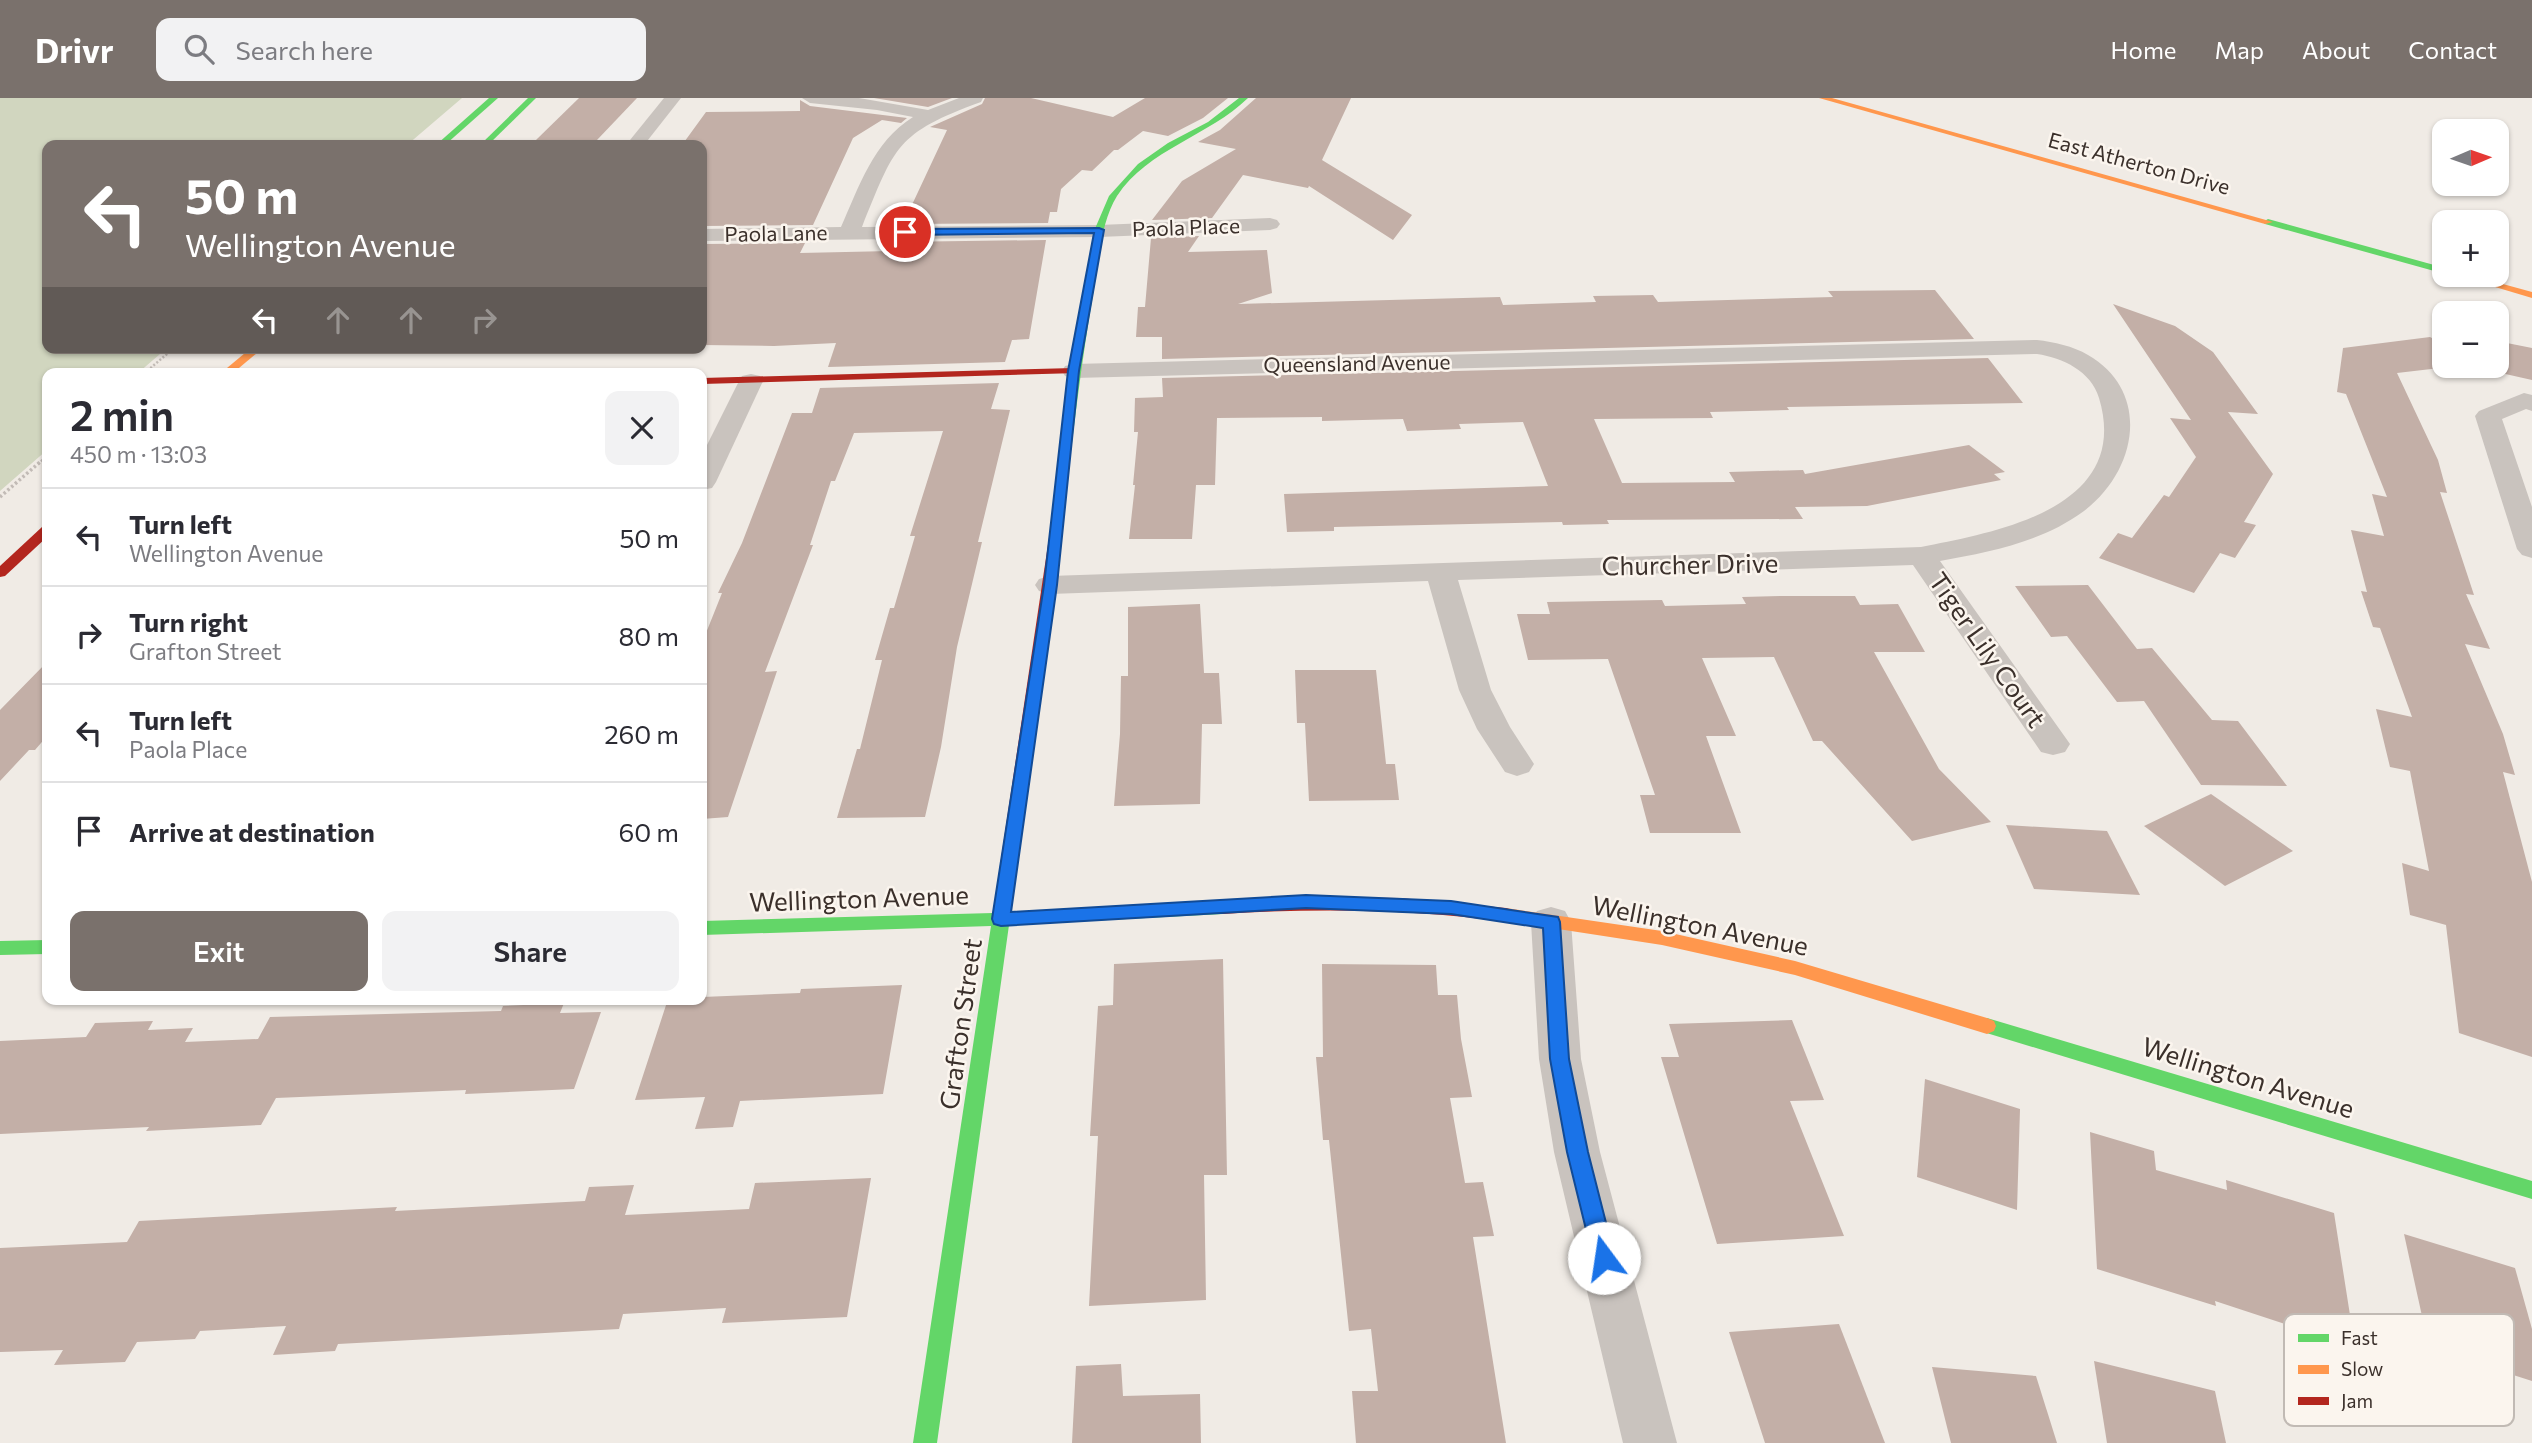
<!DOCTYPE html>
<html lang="en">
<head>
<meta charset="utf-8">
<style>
	:root { --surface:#fff; --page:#f2f2f3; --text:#2b2b33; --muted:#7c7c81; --line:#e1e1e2; --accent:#7a716c }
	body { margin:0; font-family:Commissioner,sans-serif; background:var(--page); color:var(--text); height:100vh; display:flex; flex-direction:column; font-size:26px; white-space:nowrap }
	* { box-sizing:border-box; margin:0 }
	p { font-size:23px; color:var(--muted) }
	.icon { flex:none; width:38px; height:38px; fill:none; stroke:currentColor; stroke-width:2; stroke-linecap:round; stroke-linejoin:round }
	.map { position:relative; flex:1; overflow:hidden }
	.details { position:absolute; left:42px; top:270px; width:665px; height:637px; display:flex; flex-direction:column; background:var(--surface); border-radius:14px; box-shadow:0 2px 5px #0004 }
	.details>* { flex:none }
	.guide { position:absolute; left:42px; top:42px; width:665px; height:214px; border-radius:14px; box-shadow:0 2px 5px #0004; background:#7a716c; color:#fff; overflow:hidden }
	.needle { width:46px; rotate:88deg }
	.fabs { position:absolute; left:2432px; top:21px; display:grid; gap:14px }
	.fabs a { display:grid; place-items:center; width:77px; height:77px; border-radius:14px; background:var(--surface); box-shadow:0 2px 5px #0004; font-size:35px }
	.pin { position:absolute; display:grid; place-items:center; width:60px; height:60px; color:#fff; margin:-30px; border:4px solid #fff; border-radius:50%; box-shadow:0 2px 7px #0007 }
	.me { position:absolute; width:77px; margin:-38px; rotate:346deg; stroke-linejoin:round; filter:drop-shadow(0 0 5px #0008) }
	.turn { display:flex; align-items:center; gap:24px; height:147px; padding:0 28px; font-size:32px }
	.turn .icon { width:91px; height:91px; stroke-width:2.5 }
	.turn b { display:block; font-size:49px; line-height:60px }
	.lanes { display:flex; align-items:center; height:66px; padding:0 28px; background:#0003; justify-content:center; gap:35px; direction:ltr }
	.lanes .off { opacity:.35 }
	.round { display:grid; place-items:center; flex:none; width:74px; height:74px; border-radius:14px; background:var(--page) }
	.summary { display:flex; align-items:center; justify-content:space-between; height:119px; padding:0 28px }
	h1 { font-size:42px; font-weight:600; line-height:52px }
	.cta { display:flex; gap:14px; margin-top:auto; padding:14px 28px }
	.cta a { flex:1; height:80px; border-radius:14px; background:var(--accent); color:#fff; font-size:28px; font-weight:600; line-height:80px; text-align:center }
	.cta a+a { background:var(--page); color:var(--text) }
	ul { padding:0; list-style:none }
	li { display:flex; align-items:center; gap:21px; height:98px; padding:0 28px; border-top:2px solid var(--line) }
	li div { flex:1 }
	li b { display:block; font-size:26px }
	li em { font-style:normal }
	header { display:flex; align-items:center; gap:42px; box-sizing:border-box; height:98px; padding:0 35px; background:var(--accent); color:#fff }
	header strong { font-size:33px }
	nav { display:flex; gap:38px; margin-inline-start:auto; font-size:24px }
	.search { width:490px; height:63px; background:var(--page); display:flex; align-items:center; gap:18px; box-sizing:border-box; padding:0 24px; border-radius:14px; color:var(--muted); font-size:26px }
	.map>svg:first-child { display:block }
	.green { fill:#d1d6bf }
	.building { fill:#c3afa7 }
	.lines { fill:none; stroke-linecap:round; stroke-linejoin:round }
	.path-far1 { stroke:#c2bbb6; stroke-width:2.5; stroke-dasharray:2 2; stroke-linecap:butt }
	.path { stroke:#c2bbb6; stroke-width:3.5; stroke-dasharray:2.5 2.5; stroke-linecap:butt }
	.street { fill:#c9c3be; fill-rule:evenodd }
	.fast { fill:#63d668; fill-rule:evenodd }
	.slow { fill:#ff974d; fill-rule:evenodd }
	.jam { fill:#b3261e; fill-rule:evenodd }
	.route { fill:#1a73e8; stroke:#114b97; stroke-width:2 }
	.labels { text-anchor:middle; stroke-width:5; stroke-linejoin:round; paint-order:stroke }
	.far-street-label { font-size:21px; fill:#3b302b; stroke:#fbf5ee }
	.street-label { font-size:26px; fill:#3b302b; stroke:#fbf5ee }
	.key { fill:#fbf5ee; stroke:#c1bab4; stroke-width:2 }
	.key-label { font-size:19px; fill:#3b302b }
</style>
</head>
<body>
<header>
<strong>Drivr</strong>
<div class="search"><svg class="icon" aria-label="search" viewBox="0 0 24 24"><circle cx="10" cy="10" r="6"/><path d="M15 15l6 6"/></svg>Search here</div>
<nav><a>Home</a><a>Map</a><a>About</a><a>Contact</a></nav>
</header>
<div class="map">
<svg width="2532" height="1345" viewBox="0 0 2532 1345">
	<rect width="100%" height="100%" fill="#f0ebe5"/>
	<path class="green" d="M0 0H462L407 47H47V250H167L138 275H47V352L0 393Z"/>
	<g class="building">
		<path d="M579 0H637L597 42H536Z"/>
		<path d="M874 0H952L928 9Z"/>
		<path d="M985 0H1031L1113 19 1145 0H1228L1203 20 1168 38 1143 33 1118 52H1114L1092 73 1082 72 1061 91 1057 114H1050L1048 125 903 126 947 32 930 29 982 6Z"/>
		<path d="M1256 0H1351L1322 62 1412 117 1393 142 1309 88 1308 90 1243 77 1212 120 1152 122 1182 83 1236 51 1198 44 1220 32Z"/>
		<path d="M800 2 810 8 907 20 901 25 882 22 853 40 813 127 702 128V47H682L706 14 800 13Z"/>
		<path d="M1199 138 1188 154 1267 152 1272 195 1238 206 1500 199 1503 207 1596 204 1593 198 1653 197 1658 204 1833 199 1828 193 1935 192 1974 241 1162 261V239H1136L1138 209H1145L1151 140Z"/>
		<path d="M1046 142 1029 241 1012 242 1005 264 828 269 836 245 774 248 702 247V146L805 145 800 155 891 153 895 144Z"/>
		<path d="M2113 206 2175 228 2213 254 2258 316 2228 314 2273 376 2244 424 2256 427 2235 460 2220 455 2194 495 2099 460 2118 435 2132 440 2164 397 2169 399 2196 359 2170 320 2191 322Z"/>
		<path d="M2430 239 2445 247V268H2457L2397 275 2438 362 2447 395 2440 394 2474 497 2466 496 2490 551 2465 546 2503 636 2515 677 2503 674 2532 784V959L2459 935 2446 827 2410 817 2402 765 2429 773 2410 673 2390 669 2376 611 2412 619 2380 530 2373 529 2361 493 2367 494 2351 432 2384 438 2372 396 2387 399 2346 296 2337 294 2343 250Z"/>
		<path d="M2502 244 2532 250V282L2501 275Z"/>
		<path d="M1988 260 2023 305 1787 309 1789 312 1710 314 1713 320 1594 321 1622 385 1735 384 1729 374 1803 372 1805 376 1969 347 2005 374 1994 376 2001 382 1867 408 1795 409 1803 421 1607 422 1609 426 1563 427 1562 424 1334 429V433L1287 434 1284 396 1548 388 1523 324 1459 326 1461 331 1407 333 1403 321 1322 323V319L1217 320 1215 387H1196L1192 441H1129L1135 387H1133L1138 334H1134L1135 300 1163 299 1162 280Z"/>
		<path d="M999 285 991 311 1010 312 978 444H982L957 549 941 649 925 719 837 720 857 651H860L882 562H875L890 510H894L915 438H910L943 333 854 335 835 383H831L810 447H813L765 574 777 573 728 719 702 721V545L722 495H718L742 445 792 315H812L820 290Z"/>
		<path d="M2088 487 2137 551 2152 550 2212 622 2238 623 2287 688 2201 687 2144 603 2117 604 2067 538 2051 539 2015 488Z"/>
		<path d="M1780 498H1855L1860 507 1898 506 1925 554H1874L1939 671 1991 724 1912 743 1822 643H1813L1774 559 1702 560 1736 638H1706L1741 735H1650L1640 697H1655L1608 561 1528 562 1517 516H1550L1547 504 1662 502 1665 508 1746 506 1742 499Z"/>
		<path d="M1200 506 1204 575H1219L1222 626H1202L1200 706 1114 708 1120 636 1121 578H1128V509Z"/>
		<path d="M47 564V638L35 652H29L0 683V612Z"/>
		<path d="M1295 572H1376L1386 666H1395L1399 702 1309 703 1305 625H1297Z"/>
		<path d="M2211 696 2293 753 2225 788 2144 728Z"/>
		<path d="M2006 727 2107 733 2140 797 2034 791Z"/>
		<path d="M1223 861 1227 1077H1204L1206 1202 1089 1208 1098 1038H1090L1098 908 1113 907 1114 866Z"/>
		<path d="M1322 866 1436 867 1438 897H1457L1461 941 1472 999 1450 1000 1465 1085 1483 1084 1494 1138 1473 1139 1506 1345H1356L1352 1293H1378L1371 1231 1349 1233 1329 1042H1323L1316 959H1323Z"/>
		<path d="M902 887 883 996 740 1003 733 1029 695 1031 705 999 635 1002 668 901H702V899L800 895 801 891Z"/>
		<path d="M564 905 560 915 601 914 574 991 465 996 466 992 276 1000 261 1027 146 1033 149 1029 0 1036V943L86 939 95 925 153 923 148 932 193 930 185 944 258 941 270 919 501 913 503 908Z"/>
		<path d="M1792 922 1824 1002 1790 1003 1844 1138 1717 1146 1661 959H1679L1669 926Z"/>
		<path d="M1925 981 2020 1011 2017 1112 1917 1079Z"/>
		<path d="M2090 1034 2154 1053 2156 1072 2227 1092 2226 1082 2334 1115 2355 1249 2215 1203 2216 1208 2097 1171Z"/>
		<path d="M871 1080 847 1219 722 1225 726 1210 623 1216 619 1231 338 1246 335 1253 273 1257 286 1228 200 1233 195 1241 137 1244 125 1264 54 1267 63 1252 0 1254V1150L127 1144 139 1123 397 1109 395 1113 585 1103 589 1089 634 1087 625 1117 749 1111 755 1085Z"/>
		<path d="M2404 1136 2515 1170 2532 1231V1283L2429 1250Z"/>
		<path d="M1839 1226 1885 1345H1765L1729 1234Z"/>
		<path d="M2094 1263 2215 1293 2226 1345H2107Z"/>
		<path d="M1121 1266 1123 1298 1200 1296 1201 1345H1072L1076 1268Z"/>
		<path d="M1932 1269 2036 1278 2057 1345H1951Z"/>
	</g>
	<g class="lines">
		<g class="path-far1">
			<path d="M150 275 147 273 174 250"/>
			<path d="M38 366 47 358"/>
		</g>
		<path class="path" d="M0 399 40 364"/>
		<g class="street">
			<path d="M664 0H681L644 47H626Z"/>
			<path d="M802 0H859L928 12 959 0H983L981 4C896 35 895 48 862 129L1099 127 1270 120 1277 122 1280 126 1277 130 1270 132 1099 139 702 143V131L841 129C859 89 873 44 913 19L877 12 810 5Z"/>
			<path d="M2037 242C2054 244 2073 248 2088 257 2152 294 2137 373 2084 413 2042 444 1990 454 1940 463L2070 646 2065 654 2053 657 2041 654 1913 467 1458 482 1491 592 1510 629 1534 666 1529 674 1517 678 1505 674 1477 631 1459 592 1428 483 1050 496 1039 493 1035 487 1039 481 1050 478 1921 449C1998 434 2132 410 2099 300 2091 273 2063 260 2037 256L1074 280 1065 278 1062 273 1065 268 1074 266Z"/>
			<path d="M751 276 760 278 763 283 716 384 712 390 702 392V357L739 283 742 278Z"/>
			<path d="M2524 295 2532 297V313L2526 311 2502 321 2532 409V460L2522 457 2517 451 2475 318 2479 313Z"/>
			<path d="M1551 809 1565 813 1571 824 1581 961 1600 1054 1677 1345H1623L1554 1054 1539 961 1531 824 1537 813Z"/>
		</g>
		<g class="fast">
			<path d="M489 0H498L445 47H436Z"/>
			<path d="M528 0H536L488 47H480Z"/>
			<path d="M1239 0H1248C1209 38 1148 51 1117 98 1101 124 1099 161 1094 191 1080 271 1071 352 1062 433L1056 437 1051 436 1050 433 1069 273 1094 133 1109 98 1138 66 1168 45 1208 24Z"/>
			<path d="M2268 121 2445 170V176L2265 126 2263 124Z"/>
			<path d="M1005 788 1011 789 1014 794 1011 814 1223 802 1229 804 1232 809 1229 814 1223 816 1009 827 937 1345H913L991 828 702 837V823L993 815 999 789Z"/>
			<path d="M47 842V856L0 857V843Z"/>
			<path d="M1987 920 2532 1083V1101L1980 933 1978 928 1980 923Z"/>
		</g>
		<g class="slow">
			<path d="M1819 0H1832L2273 124 2265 126Z"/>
			<path d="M2455 177H2470L2532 194V200Z"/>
			<path d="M251 250H263L233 275H221Z"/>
			<path d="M1506 810 1662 833 1795 863 1987 920 1994 923 1996 928 1994 933 1987 936 1795 877 1662 847 1500 822 1497 817 1500 812Z"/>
		</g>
		<g class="jam">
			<path d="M1074 270 1079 273 1078 275 702 286V280Z"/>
			<path d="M47 428V439L5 478 0 479V468L42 429Z"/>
			<path d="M1056 429 1062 433 1014 794 1011 799H999L996 794 1050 433Z"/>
			<path d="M1294 799 1400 800 1506 810 1512 812 1515 817 1512 822 1506 824C1412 811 1318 810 1223 816L1217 814 1214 809 1217 804 1223 802Z"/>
		</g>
	</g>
	<path class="route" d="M1099 130 1104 132 1079 273 1057 487 1011 814 1306 797 1451 803 1558 819 1560 824 1569 961 1588 1054 1615 1160 1611 1167 1604 1170 1596 1167 1593 1160 1567 1054 1550 961 1543 830 1451 816 1306 810 1001 828 994 826 992 821 1044 487 1068 273 1094 135 905 137 900 134 905 131Z"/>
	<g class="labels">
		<g class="far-street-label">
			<text transform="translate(2139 66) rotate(15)" y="7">East Atherton Drive</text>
			<text transform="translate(1186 130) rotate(-2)" y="7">Paola Place</text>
			<text transform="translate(776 136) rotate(-1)" y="7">Paola Lane</text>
			<text transform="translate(1357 266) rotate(-1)" y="7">Queensland Avenue</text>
		</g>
		<g class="street-label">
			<text transform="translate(1690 467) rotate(-1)" y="9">Churcher Drive</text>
			<text transform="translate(1987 552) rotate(55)" y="9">Tiger Lily Court</text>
			<text transform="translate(859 801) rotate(-2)" y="9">Wellington Avenue</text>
			<text transform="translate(1700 828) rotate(11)" y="9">Wellington Avenue</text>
			<text transform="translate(961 926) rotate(-82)" y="9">Grafton Street</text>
			<text transform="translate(2248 980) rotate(17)" y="9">Wellington Avenue</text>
		</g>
	</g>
	<rect x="2284" y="1216" width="230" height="112" rx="10" class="key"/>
	<rect x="2298" y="1236" width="31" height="8" fill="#63d668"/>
	<rect x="2298" y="1267" width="31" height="9" fill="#ff974d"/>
	<rect x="2298" y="1299" width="31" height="8" fill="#b3261e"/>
	<g class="key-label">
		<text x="2341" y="1247">Fast</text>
		<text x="2341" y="1278">Slow</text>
		<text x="2341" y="1310">Jam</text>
	</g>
</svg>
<div class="fabs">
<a><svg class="needle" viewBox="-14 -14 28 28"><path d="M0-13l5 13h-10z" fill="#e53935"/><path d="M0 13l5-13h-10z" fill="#7c7c81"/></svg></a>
<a>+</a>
<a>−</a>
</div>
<div class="pin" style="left:905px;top:134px;background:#d93025"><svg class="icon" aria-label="arrive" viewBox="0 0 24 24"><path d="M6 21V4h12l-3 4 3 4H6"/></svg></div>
<svg class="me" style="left:1604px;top:1160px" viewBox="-20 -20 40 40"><circle r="19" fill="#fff"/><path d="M0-13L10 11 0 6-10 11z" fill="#1a73e8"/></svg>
<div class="guide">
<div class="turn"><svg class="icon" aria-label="left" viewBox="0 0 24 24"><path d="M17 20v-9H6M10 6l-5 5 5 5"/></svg><div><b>50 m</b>Wellington Avenue</div></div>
<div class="lanes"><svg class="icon" aria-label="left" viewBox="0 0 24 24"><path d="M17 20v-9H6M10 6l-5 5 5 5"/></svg><svg class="icon off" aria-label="ahead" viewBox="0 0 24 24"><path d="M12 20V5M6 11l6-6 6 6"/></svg><svg class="icon off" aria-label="ahead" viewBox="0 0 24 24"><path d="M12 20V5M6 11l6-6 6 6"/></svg><svg class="icon off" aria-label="right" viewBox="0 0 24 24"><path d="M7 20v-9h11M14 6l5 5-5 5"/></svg></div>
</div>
<section class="details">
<div class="summary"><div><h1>2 min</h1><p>450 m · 13:03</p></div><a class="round"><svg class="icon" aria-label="close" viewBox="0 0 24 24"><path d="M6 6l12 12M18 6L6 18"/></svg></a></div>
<ul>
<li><svg class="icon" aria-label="left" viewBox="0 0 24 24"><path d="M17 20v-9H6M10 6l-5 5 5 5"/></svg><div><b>Turn left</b><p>Wellington Avenue</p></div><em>50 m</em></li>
<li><svg class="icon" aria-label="right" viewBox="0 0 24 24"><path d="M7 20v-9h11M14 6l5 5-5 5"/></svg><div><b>Turn right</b><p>Grafton Street</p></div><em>80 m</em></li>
<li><svg class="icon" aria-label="left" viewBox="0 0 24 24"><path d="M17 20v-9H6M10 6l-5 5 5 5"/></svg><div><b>Turn left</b><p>Paola Place</p></div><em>260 m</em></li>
<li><svg class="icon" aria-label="arrive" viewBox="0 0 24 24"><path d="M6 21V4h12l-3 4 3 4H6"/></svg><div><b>Arrive at destination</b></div><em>60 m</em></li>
</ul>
<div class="cta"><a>Exit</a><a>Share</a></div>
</section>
</div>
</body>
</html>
